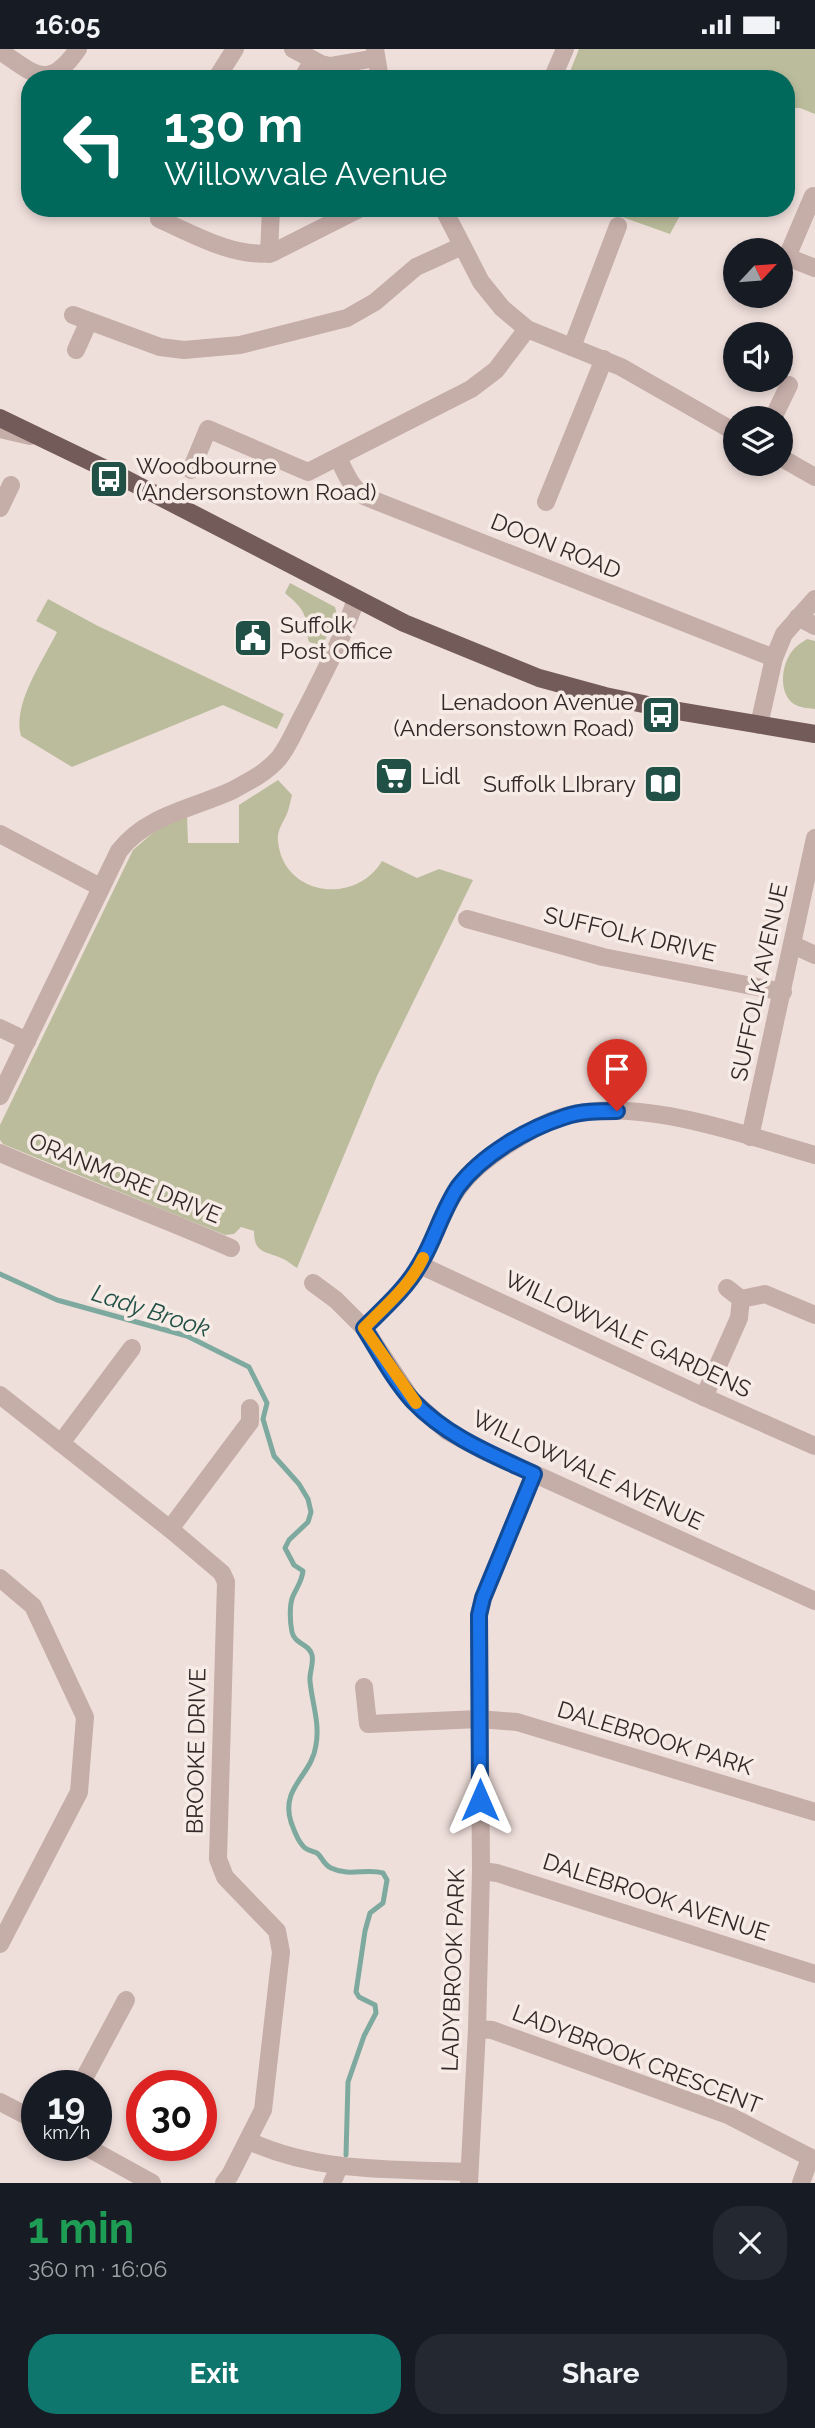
<!DOCTYPE html>
<html lang="en">
<head>
<meta charset="utf-8">
<style>
	:root { --surface:#171b24; --page:#242831; --text:#f1f3f6; --muted:#9ea1a6; --accent:#0f766e }
	body { margin:0; font-family:Raleway,sans-serif; background:var(--page); color:var(--text); height:100vh; display:flex; flex-direction:column; font-size:26px; white-space:nowrap }
	* { box-sizing:border-box; margin:0 }
	p { font-size:23px; color:var(--muted) }
	.icon { flex:none; width:38px; height:38px; fill:none; stroke:currentColor; stroke-width:2; stroke-linecap:round; stroke-linejoin:round }
	.map { position:relative; height:2134px; overflow:hidden }
	.drawer { display:flex; flex-direction:column; background:var(--surface); flex:1 }
	.drawer>* { flex:none }
	.hud { position:absolute; left:21px; top:21px; width:774px; height:147px; border-radius:28px; box-shadow:0 4px 10px #0003; background:#00695c; color:#fff; overflow:hidden }
	.needle { width:46px; rotate:64deg }
	.fabs { position:absolute; left:723px; top:189px; display:grid; gap:14px }
	.fabs a { display:grid; place-items:center; width:70px; height:70px; border-radius:50%; background:var(--surface); box-shadow:0 4px 10px #0003; font-size:35px }
	.speed { position:absolute; left:21px; top:2021px; display:flex; gap:14px; font-size:35px; font-weight:700; text-align:center }
	.speed>* { display:grid; place-content:center; width:91px; height:91px; border-radius:50%; background:var(--surface); box-shadow:0 4px 10px #0003; line-height:1 }
	.speed small { font-size:18px; font-weight:400 }
	.speed .limit { border:10px solid #d22; background:#fff; color:#111 }
	.pin { position:absolute; display:grid; place-items:center; width:60px; height:60px; color:#fff; margin:-72px -30px; border-radius:50% 50% 50% 0; rotate:-45deg; box-shadow:0 0 7px #0007 }
	.pin .icon { rotate:45deg }
	.me { position:absolute; width:77px; margin:-38px; rotate:0deg; stroke-linejoin:round; filter:drop-shadow(0 0 5px #0008) }
	.turn { display:flex; align-items:center; gap:24px; height:147px; padding:0 28px; font-size:32px }
	.turn .icon { width:91px; height:91px; stroke-width:2.5 }
	.turn b { display:block; font-size:49px; line-height:60px }
	.round { display:grid; place-items:center; flex:none; width:74px; height:74px; border-radius:28px; background:var(--page) }
	.headline { display:flex; align-items:center; justify-content:space-between; height:119px; padding:0 28px }
	h1 { font-size:42px; font-weight:700; line-height:52px; color:#1e9e55 }
	.button { display:flex; gap:14px; margin-top:auto; padding:14px 28px }
	.button a { flex:1; height:80px; border-radius:28px; background:var(--accent); color:#fff; font-size:28px; font-weight:700; line-height:80px; text-align:center }
	.button a+a { background:var(--page); color:var(--text) }
	.status { display:flex; justify-content:space-between; align-items:center; height:49px; padding:0 35px; background:var(--surface); direction:ltr }
	.status svg { height:19px; fill:currentColor }
	.map>svg:first-child { display:block }
	.green { fill:#bbbc9c }
	.lines { fill:none; stroke-linecap:round; stroke-linejoin:round }
	.stream { stroke:#7da99e; stroke-width:5 }
	.minor { stroke:#c5ada8; stroke-width:18 }
	.major { stroke:#735b5a; stroke-width:18 }
	.route-casing { stroke:#114b97; stroke-width:18 }
	.route { stroke:#1a73e8; stroke-width:12 }
	.slow { stroke:#f59e0b; stroke-width:12 }
	.labels { text-anchor:middle; stroke-width:7; stroke-linejoin:round; paint-order:stroke }
	.poi-label { font-size:23px; fill:#332827; stroke:#f7ebe6; text-anchor:start }
	.street-label { font-size:23px; fill:#332827; stroke:#f7ebe6 }
	.water-label { font-size:24px; font-style:italic; fill:#215046; stroke:#f7ebe6 }
</style>
</head>
<body>
<div class="status"><b>16:05</b><svg viewBox="0 0 49 12"><path d="M0 12V9h3v3zM5 12V6h3v6zM10 12V3h3v9zM15 12V0h3v12zM26 1h20v11H26zM47 4h2v5h-2z"/></svg></div>
<div class="map">
<svg width="815" height="2134" viewBox="0 0 815 2134">
	<rect width="100%" height="100%" fill="#efdfdb"/>
	<g class="green">
		<path d="M579 0H815V65L800 59H786V30H567Z"/>
		<path d="M597 159H684L670 185Z"/>
		<path d="M290 534 335 558 337 566 322 597 309 593C306 584 307 577 305 568 302 558 293 551 285 544Z"/>
		<path d="M48 550 98 577 284 665 277 680 223 656 72 718 21 687C12 655 43 612 57 583L36 572Z"/>
		<path d="M807 590 815 592V660C808 659 800 659 794 655 780 646 781 622 788 609 792 600 799 595 807 590Z"/>
		<path d="M278 731 292 746C290 753 289 761 286 767 282 775 277 782 278 792 283 847 355 857 382 812L417 829 439 820 473 831 377 1027 297 1219C292 1216 287 1211 281 1209 266 1202 254 1205 254 1182L241 1178 234 1185 225 1186 3 1095 0 1091V1076L133 801 155 782 187 766 188 794H239V756Z"/>
	</g>
	<g class="lines">
		<path class="stream" d="M0 1225 57 1251 187 1287 249 1318 267 1354 263 1370 274 1407 299 1435 308 1450 311 1463 308 1473 289 1491 285 1499 294 1516 303 1522C302 1532 297 1538 293 1547 289 1556 290 1573 292 1583 295 1596 309 1594 312 1606 314 1615 309 1624 310 1632 312 1654 320 1674 316 1696 312 1727 280 1738 291 1773 294 1781 297 1791 303 1797 306 1801 312 1802 317 1804 322 1808 324 1816 331 1819 350 1828 366 1819 383 1824L387 1831 383 1854 370 1864 365 1882 356 1943 359 1948 375 1956 376 1964 364 1987 348 2033 346 2106"/>
		<g class="minor">
			<path d="M293 0 321 15 330 17 376 9"/>
			<path d="M375 0 380 30"/>
			<path d="M0 2C35 26 49 42 78 0"/>
			<path d="M216 30 235 0"/>
			<path d="M302 30 313 11"/>
			<path d="M552 30 565 0"/>
			<path d="M813 147 787 208 815 219"/>
			<path d="M443 159 481 233 502 259 527 280 621 318 735 383"/>
			<path d="M159 170C193 185 234 209 272 204L361 159"/>
			<path d="M269 205 271 159"/>
			<path d="M73 266 160 298 184 301 240 296 347 269 375 253 416 218 462 197"/>
			<path d="M572 298 618 177"/>
			<path d="M76 301 89 272"/>
			<path d="M773 369 789 336"/>
			<path d="M0 380 30 387"/>
			<path d="M780 408 815 428"/>
			<path d="M338 409C346 424 351 440 366 448L774 609"/>
			<path d="M191 421 208 380 308 423 471 340 496 321 527 280"/>
			<path d="M546 453 604 310"/>
			<path d="M0 459 11 436"/>
			<path d="M798 568 815 577"/>
			<path d="M759 676 774 609 784 585 815 550"/>
			<path d="M0 785 100 838"/>
			<path d="M467 870 603 908 783 943"/>
			<path d="M793 896 815 906"/>
			<path d="M0 979 27 992"/>
			<path d="M0 1047 119 802C147 766 191 760 231 742 248 733 266 724 279 709 290 695 296 678 305 662 323 626 343 589 356 550"/>
			<path d="M750 1088 815 789"/>
			<path d="M0 1104C76 1137 154 1165 231 1199"/>
			<path d="M420 1216 704 1348 815 1397"/>
			<path d="M313 1234 336 1251 364 1279 412 1351 447 1382 484 1402 815 1552"/>
			<path d="M741 1250 765 1245 815 1266"/>
			<path d="M364 1279C384 1259 405 1241 420 1216 435 1190 442 1159 461 1136 474 1119 492 1106 509 1095 527 1084 546 1072 566 1067 639 1047 744 1086 815 1106"/>
			<path d="M0 1346 170 1480 222 1524 226 1533 218 1810 225 1828 277 1882 281 1903 263 2061 230 2126 224 2134"/>
			<path d="M704 1348 739 1269 741 1250 727 1239"/>
			<path d="M61 1394 132 1299"/>
			<path d="M170 1480 250 1373V1359"/>
			<path d="M0 1529 33 1557 85 1668 79 1743 0 1895"/>
			<path d="M364 1638 368 1675 479 1670 517 1673 815 1763"/>
			<path d="M481 1822 497 1824 815 1925"/>
			<path d="M477 1980 492 1981 728 2066 815 2111"/>
			<path d="M80 2037 126 1951"/>
			<path d="M0 2053 37 2072"/>
			<path d="M249 2092C318 2124 394 2120 469 2123"/>
			<path d="M83 2096 152 2134"/>
			<path d="M332 2134 339 2118"/>
			<path d="M469 2134 477 1980 481 1822 479 1566 483 1549 534 1425"/>
			<path d="M801 2134 810 2109"/>
		</g>
		<path class="major" d="M0 369 112 423 404 574 539 629 605 647 672 661 815 685"/>
	</g>
	<g class="lines">
		<g class="route-casing">
			<path id="route" d="M480 1751 479 1566 483 1549 534 1425C491 1405 446 1387 413 1352 394 1331 379 1303 364 1279 384 1259 406 1240 420 1215 435 1190 442 1162 458 1138 482 1106 527 1080 564 1068 581 1062 599 1062 617 1062"/>
		</g>
		<use href="#route" class="route"/>
		<path class="slow" d="M416 1354 364 1279C385 1257 410 1237 423 1209"/>
	</g>
	<defs>
		<g id="bus-square" transform="scale(2.0125)"><rect x="-9" y="-9" width="18" height="18" rx="4" fill="#215046" stroke="#f7ebe6"/><path d="M-5-6H5V4H4V6H2V4H-2V6H-4V4H-5ZM-3.5-4V0h7V-4ZM-3.5 1.2v1.5H-2V1.2ZM2 1.2v1.5H3.5V1.2Z" fill="#fff"/></g>
		<g id="civic-square" transform="scale(2.0125)"><rect x="-9" y="-9" width="18" height="18" rx="4" fill="#215046" stroke="#f7ebe6"/><path d="M-.6-6.5H3V-4.5H.6V-3L4-1V1h2V6H-6V1h2V-1L-.6-3ZM-1.2 2.5V6h2.4V2.5Z" fill="#fff"/></g>
		<g id="supermarket-square" transform="scale(2.0125)"><rect x="-9" y="-9" width="18" height="18" rx="4" fill="#215046" stroke="#f7ebe6"/><path d="M-6-5.5h2.5l.6 2H6L4.5 2H-2.5L-4.4-4H-6ZM-1.5 3.2a1.3 1.3 0 1 0 .1 0ZM3 3.2a1.3 1.3 0 1 0 .1 0Z" fill="#fff"/></g>
		<g id="library-square" transform="scale(2.0125)"><rect x="-9" y="-9" width="18" height="18" rx="4" fill="#215046" stroke="#f7ebe6"/><path d="M-6-4Q-3-5.5-.7-3.5V5Q-3 3-6 4ZM6-4Q3-5.5 .7-3.5V5Q3 3 6 4Z" fill="#fff"/></g>
	</defs>
	<g fill-rule="evenodd">
		<use href="#bus-square" x="109" y="430"/>
		<use href="#civic-square" x="253" y="589"/>
		<use href="#bus-square" x="661" y="666"/>
		<use href="#supermarket-square" x="394" y="727"/>
		<use href="#library-square" x="663" y="735"/>
	</g>
	<g class="labels">
		<g class="poi-label">
			<text x="136" y="425">Woodbourne<tspan x="136" dy="26">(Andersonstown Road)</tspan></text>
			<text x="280" y="584">Suffolk<tspan x="280" dy="26">Post Office</tspan></text>
			<text x="634" y="661" text-anchor="end">Lenadoon Avenue<tspan x="634" dy="26">(Andersonstown Road)</tspan></text>
			<text x="421" y="735">Lidl</text>
			<text x="636" y="743" text-anchor="end">Suffolk LIbrary</text>
		</g>
		<g class="street-label">
			<text transform="translate(556 497) rotate(22)" y="8">DOON ROAD</text>
			<text transform="translate(630 885) rotate(13)" y="8">SUFFOLK DRIVE</text>
			<text transform="translate(759 933) rotate(-78)" y="8">SUFFOLK AVENUE</text>
			<text transform="translate(125 1129) rotate(22)" y="8">ORANMORE DRIVE</text>
			<text transform="translate(628 1285) rotate(25)" y="8">WILLOWVALE GARDENS</text>
			<text transform="translate(588 1421) rotate(25)" y="8">WILLOWVALE AVENUE</text>
			<text transform="translate(655 1689) rotate(17)" y="8">DALEBROOK PARK</text>
			<text transform="translate(196 1702) rotate(-89)" y="8">BROOKE DRIVE</text>
			<text transform="translate(656 1848) rotate(18)" y="8">DALEBROOK AVENUE</text>
			<text transform="translate(453 1921) rotate(-88)" y="8">LADYBROOK PARK</text>
			<text transform="translate(637 2010) rotate(21)" y="8">LADYBROOK CRESCENT</text>
		</g>
		<g class="water-label">
			<text transform="translate(151 1262) rotate(18)" y="8">Lady Brook</text>
		</g>
	</g>
</svg>
<div class="fabs">
<a><svg class="needle" viewBox="-14 -14 28 28"><path d="M0-13l5 13h-10z" fill="#e53935"/><path d="M0 13l5-13h-10z" fill="#9ea1a6"/></svg></a>
<a><svg class="icon" aria-label="sound" viewBox="0 0 24 24"><path d="M4 9h4l5-4v14l-5-4H4zM17 9q2 3 0 6"/></svg></a>
<a><svg class="icon" aria-label="layers" viewBox="0 0 24 24"><path d="M12 4l9 5-9 5-9-5zM3 14l9 5 9-5"/></svg></a>
</div>
<div class="speed"><div>19<small>km/h</small></div><div class="limit">30</div></div>
<div class="pin" style="left:617px;top:1062px;background:#d93025"><svg class="icon" aria-label="arrive" viewBox="0 0 24 24"><path d="M6 21V4h12l-3 4 3 4H6"/></svg></div>
<svg class="me" style="left:480px;top:1751px" viewBox="-20 -20 40 40"><path d="M0-17L14 15 0 8-14 15z" fill="#1a73e8" stroke="#fff" stroke-width="4"/></svg>
<div class="hud">
<div class="turn"><svg class="icon" aria-label="left" viewBox="0 0 24 24"><path d="M17 20v-9H6M10 6l-5 5 5 5"/></svg><div><b>130 m</b>Willowvale Avenue</div></div>
</div>
</div>
<section class="drawer">
<div class="headline"><div><h1>1 min</h1><p>360 m · 16:06</p></div><a class="round"><svg class="icon" aria-label="close" viewBox="0 0 24 24"><path d="M6 6l12 12M18 6L6 18"/></svg></a></div>
<div class="button"><a>Exit</a><a>Share</a></div>
</section>
</body>
</html>
